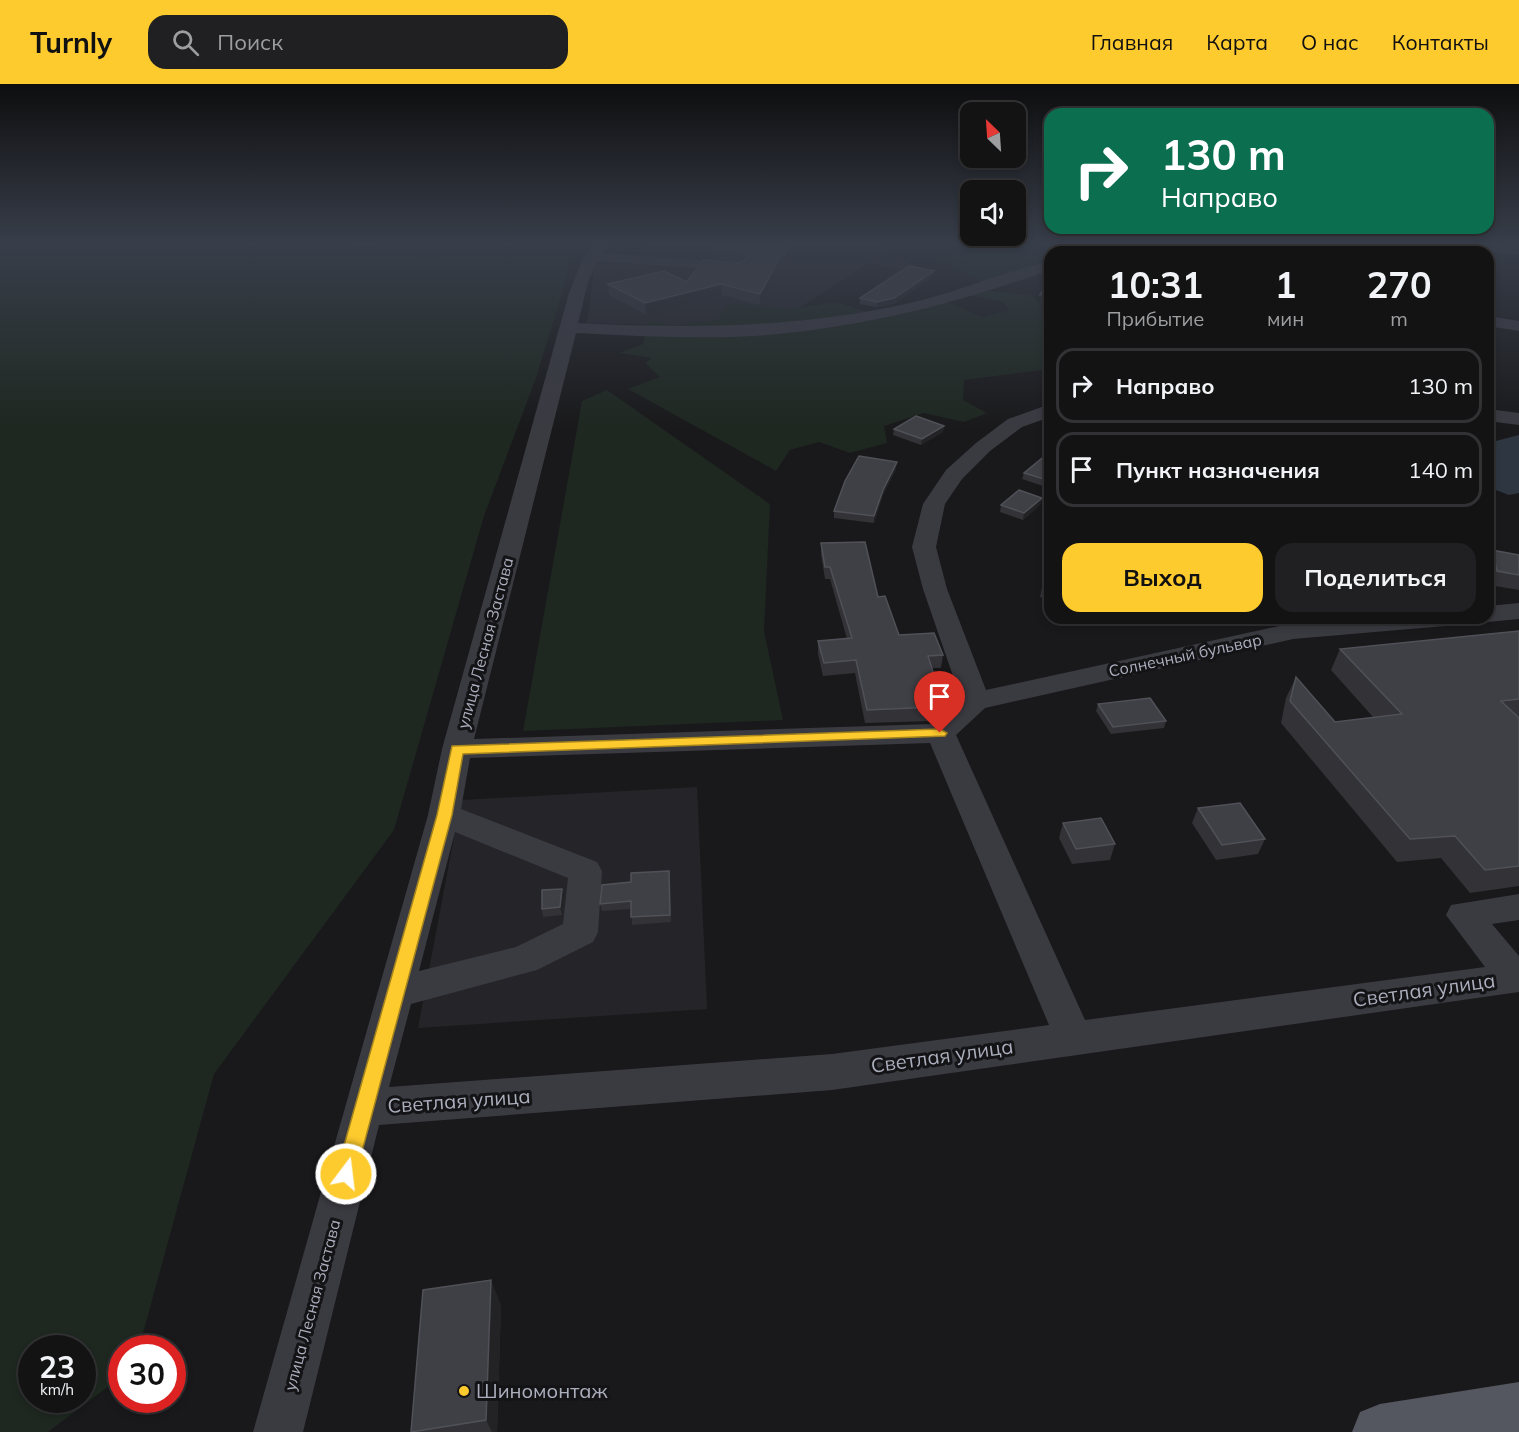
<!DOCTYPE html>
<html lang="ru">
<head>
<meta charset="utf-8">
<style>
	:root { --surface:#131314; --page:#202022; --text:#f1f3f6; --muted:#9d9ea0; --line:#323234; --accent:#fecb2e }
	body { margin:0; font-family:Mulish,sans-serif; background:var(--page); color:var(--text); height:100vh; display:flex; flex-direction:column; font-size:22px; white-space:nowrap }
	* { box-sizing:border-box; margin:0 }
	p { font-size:20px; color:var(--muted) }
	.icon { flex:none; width:33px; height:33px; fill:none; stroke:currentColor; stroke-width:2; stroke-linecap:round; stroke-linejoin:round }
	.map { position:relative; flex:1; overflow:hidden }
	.side { position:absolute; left:1044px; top:162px; width:450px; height:378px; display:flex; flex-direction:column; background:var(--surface); border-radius:18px; box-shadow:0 3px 9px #0003,0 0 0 2px var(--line) }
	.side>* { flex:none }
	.top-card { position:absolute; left:1044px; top:24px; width:450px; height:126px; border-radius:18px; box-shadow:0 3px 9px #0003,0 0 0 2px var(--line); background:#0b6e4f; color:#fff; overflow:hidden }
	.needle { width:39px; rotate:335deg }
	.controls { position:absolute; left:960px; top:18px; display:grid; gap:12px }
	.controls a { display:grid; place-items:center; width:66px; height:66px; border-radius:12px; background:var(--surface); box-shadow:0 3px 9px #0003,0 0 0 2px var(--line); font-size:30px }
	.speed { position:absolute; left:18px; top:1251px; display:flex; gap:12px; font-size:30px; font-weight:700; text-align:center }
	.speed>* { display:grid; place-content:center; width:78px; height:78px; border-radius:50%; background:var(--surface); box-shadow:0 3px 9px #0003,0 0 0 2px var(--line); line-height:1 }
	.speed small { font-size:15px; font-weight:400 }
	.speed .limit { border:9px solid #d22; background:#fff; color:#111 }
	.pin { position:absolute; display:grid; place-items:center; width:51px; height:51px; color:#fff; margin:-62px -26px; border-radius:50% 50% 50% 0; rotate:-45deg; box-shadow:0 0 6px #0007 }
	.pin .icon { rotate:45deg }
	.me { position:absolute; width:66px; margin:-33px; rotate:15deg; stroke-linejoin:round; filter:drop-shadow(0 0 4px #0008) }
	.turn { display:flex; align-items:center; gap:21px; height:126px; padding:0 18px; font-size:27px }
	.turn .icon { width:78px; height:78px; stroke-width:2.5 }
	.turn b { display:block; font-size:42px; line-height:51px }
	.eta { display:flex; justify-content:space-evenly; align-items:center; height:102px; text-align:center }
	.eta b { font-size:36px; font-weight:700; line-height:42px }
	.action { display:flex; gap:12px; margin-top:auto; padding:12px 18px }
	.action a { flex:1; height:69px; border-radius:18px; background:var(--accent); color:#111; font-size:24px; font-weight:700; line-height:69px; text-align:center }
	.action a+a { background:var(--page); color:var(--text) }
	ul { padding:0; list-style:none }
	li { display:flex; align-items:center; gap:18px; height:75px; margin:0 12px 9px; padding:0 6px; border:3px solid var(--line); border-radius:18px }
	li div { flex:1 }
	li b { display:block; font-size:22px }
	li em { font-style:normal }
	header { display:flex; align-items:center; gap:36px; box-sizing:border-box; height:84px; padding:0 30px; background:var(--accent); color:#111 }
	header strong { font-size:28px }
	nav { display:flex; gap:33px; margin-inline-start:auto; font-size:21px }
	.search { width:420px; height:54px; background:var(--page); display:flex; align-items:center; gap:15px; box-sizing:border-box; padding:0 21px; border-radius:18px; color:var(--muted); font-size:22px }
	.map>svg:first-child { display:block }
	.built { fill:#252529 }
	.green { fill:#1e2720; fill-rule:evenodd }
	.water { fill:#2e3741 }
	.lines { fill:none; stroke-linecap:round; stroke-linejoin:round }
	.minor { fill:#3a3a41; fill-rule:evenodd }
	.major { fill:#555760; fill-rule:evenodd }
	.wall { fill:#323237 }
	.shaded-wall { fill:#232326 }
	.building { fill:#3f4045; stroke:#505158; stroke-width:1.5 }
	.route { fill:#fecb2e; stroke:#a5841e; stroke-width:1.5 }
	.poi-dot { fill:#fecb2e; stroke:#141417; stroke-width:2 }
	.labels { text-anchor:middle; stroke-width:6; stroke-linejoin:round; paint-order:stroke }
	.street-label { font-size:16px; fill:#abaebc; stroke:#141417 }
	.near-street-label { font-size:20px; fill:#abaebc; stroke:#141417 }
	.near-poi-label { font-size:20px; fill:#abaebc; stroke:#141417; text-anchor:start }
</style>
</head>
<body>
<header>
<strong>Turnly</strong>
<div class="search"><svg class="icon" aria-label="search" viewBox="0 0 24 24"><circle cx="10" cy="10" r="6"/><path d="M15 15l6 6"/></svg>Поиск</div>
<nav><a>Главная</a><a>Карта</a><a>О нас</a><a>Контакты</a></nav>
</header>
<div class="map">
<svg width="1519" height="1348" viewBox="0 0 1519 1348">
	<rect width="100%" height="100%" fill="#19191b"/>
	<g class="built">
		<path d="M347 158H512L350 162Z"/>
		<path d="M647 158H872L927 190 869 179 774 240 706 243 587 239 595 180 629 177Z"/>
		<path d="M697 703 707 925 418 944 461 716Z"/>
	</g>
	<g class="green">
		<path d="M0 158H332L334 166 430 173 573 160 563 206 536 294 484 432 394 746 214 990 139 1264H122L121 1293 48 1348H0ZM82 1264V1316H32V1264Z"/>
		<path d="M903 158H1050L1058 167 1050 168V171L1037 180 981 198 916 162Z"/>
		<path d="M963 204 1030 211 1050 228V285L964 296 963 316 987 329 964 338 924 329 884 342 887 359 850 369 819 358 790 366 776 387 628 305 660 293 645 279 652 274 619 269 643 260 648 237 674 242 717 236 728 220 792 225 837 218 864 227H888L936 213 982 233 1009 226 1003 218 956 209Z"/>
		<path d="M607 306 770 420 764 547 783 636 523 647 582 317Z"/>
	</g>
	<path class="water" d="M1519 351V409L1509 411 1488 403V359Z"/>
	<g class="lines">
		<g class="minor">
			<path d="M597 158H611L603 169 740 179 747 183 740 187 597 177 588 198 578 239C690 245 800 244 910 219 958 208 1003 188 1050 177V186C958 219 864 243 767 251 703 256 640 252 576 249L474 655 933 640 961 615 923 505 912 463 923 420 946 386 976 359 1008 335 1050 320V333L1022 343 990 367 962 395 945 420 936 463 947 505 986 606 1293 539 1354 534H1458L1454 539 1445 542 1293 555 985 624 956 651 1085 936 1485 883 1446 831 1451 821 1519 810V836L1492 840 1519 872V908L832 1006 379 1041 303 1348H253L428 731 442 665 569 209 584 172ZM930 659 1049 941 832 970 389 1003 411 920 537 886 593 858 598 848 602 787 597 778 461 725 470 674ZM455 748 568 794 563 840 516 863 419 887Z"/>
			<path d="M1100 158H1120L1099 168H1078Z"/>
			<path d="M1325 158H1339L1338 168H1324Z"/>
			<path d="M1443 158H1480L1519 163V171L1450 162Z"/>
			<path d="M1488 232 1519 237V247L1488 242Z"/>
			<path d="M1488 325 1519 329V341L1488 337Z"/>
			<path d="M1519 519V535L1488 538 1478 534H1488V522Z"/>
		</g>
		<path class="major" d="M1519 1298V1348H1352L1360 1328 1380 1320Z"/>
	</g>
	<g class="wall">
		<path d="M799 158 784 180H782L760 221 722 211 646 231 609 211 608 200 687 198 742 178 713 175V164Z"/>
		<path d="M1371 158H1457L1473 168H1372Z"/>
		<path d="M934 187 933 192 894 220 877 223 860 220V214Z"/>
		<path d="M944 342 943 348 921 361 893 351 894 345Z"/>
		<path d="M1050 371V399L1046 403 1022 395 1024 389Z"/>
		<path d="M896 385 882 413 874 439 834 434V427Z"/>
		<path d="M1041 420 1023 436 1000 428 1001 421Z"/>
		<path d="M821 459 878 513 899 551 943 571 941 584H932L940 631 933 637 865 639 855 589 823 592 818 570V557L847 555 830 495H825L821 471Z"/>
		<path d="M1492 466 1519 471V506L1489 501 1488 495V473Z"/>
		<path d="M1050 491V517L1040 513 1043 499Z"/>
		<path d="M1519 547V802L1470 809 1441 774 1397 778 1281 639 1286 614 1296 593 1335 638 1373 633 1331 586 1340 565Z"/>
		<path d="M1098 620 1166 637 1164 644 1111 650 1096 627Z"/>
		<path d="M1198 724 1265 755 1258 770 1216 776 1192 739Z"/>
		<path d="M1063 739 1115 760 1110 776 1072 780 1059 754Z"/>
		<path d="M669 787 671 838 632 841 631 825 602 827 600 820 631 798Z"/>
		<path d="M564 812 562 831 543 833 542 825Z"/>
		<path d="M501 1221 497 1348H411Z"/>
	</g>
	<g class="shaded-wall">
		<path d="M792 158H799L784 180 785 170Z"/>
		<path d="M1143 158 1142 165 1140 168H1135Z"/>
		<path d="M782 170V180L760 221V210Z"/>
		<path d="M934 187 933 192 894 220 877 223V218Z"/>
		<path d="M721 200 722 211 646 231 645 219Z"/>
		<path d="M1050 209V218L1039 220 1040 211Z"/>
		<path d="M944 342 943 348 921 361 922 355Z"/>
		<path d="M897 378 896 385 882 413 874 439V432L883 406Z"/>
		<path d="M1050 394V399L1046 403 1047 396Z"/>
		<path d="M1042 414 1041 420 1023 436 1024 429Z"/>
		<path d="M942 617 940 631 933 637 935 623Z"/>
		<path d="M562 805 564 812 562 831 560 823Z"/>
		<path d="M491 1196 501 1221 497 1348H492L486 1336Z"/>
	</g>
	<g class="building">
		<path d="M718 158H792L785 170H782L760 210 721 200 645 219 608 200 664 187 687 198 703 176 740 179 748 174V171L740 166 713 164Z"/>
		<path d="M1109 158H1143L1135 168H1103Z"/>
		<path d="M1153 158H1189L1186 168H1150Z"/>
		<path d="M1260 158H1298L1297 168H1255Z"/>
		<path d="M1374 158H1457L1472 160 1473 168H1375Z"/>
		<path d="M909 182 934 187 894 214 877 218 860 214Z"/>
		<path d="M1050 193V209L1040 211Z"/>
		<path d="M916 332 944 342 922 355 894 345Z"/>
		<path d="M1047 370 1050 371V394L1047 396 1024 389Z"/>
		<path d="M859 372 897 378 883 406 874 432 834 427 845 397Z"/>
		<path d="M1019 406 1042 414 1024 429 1001 421Z"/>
		<path d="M865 458 878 513 885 512 899 551 934 549 943 571 928 572 942 617 935 623 867 626 856 576 824 579 818 557 852 554 830 483H825L821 459Z"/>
		<path d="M1492 466 1519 471V491L1497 487Z"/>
		<path d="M1050 491V502L1043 499Z"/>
		<path d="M1519 547V615L1501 617 1519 634V782L1485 786 1455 752 1410 755 1290 617 1296 593 1335 638 1402 630 1340 565Z"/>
		<path d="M1150 614 1166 637 1113 643 1098 620Z"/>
		<path d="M1240 719 1265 755 1222 761 1198 724Z"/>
		<path d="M1101 734 1115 760 1076 765 1063 739Z"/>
		<path d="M669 787 670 831 631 833V817L600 820 602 801 631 798V789Z"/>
		<path d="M562 805 560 823 542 825V806Z"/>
		<path d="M491 1196 486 1336 411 1348 423 1206Z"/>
	</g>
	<linearGradient id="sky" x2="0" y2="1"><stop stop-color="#0e0e0f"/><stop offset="0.46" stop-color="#383e4a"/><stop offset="1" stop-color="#383e4a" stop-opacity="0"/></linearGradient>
	<rect width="1519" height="346" fill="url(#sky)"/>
	<path class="route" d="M940 645 947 649 945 652 463 670 452 731 356 1090 353 1097 346 1099 339 1097 336 1090 437 731 452 662Z"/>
	<circle class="poi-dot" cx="464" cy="1307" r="6"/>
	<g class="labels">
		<g class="street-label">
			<text transform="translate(485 559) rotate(-75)" y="6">улица Лесная Застава</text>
			<text transform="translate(1185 571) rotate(-12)" y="6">Солнечный бульвар</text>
			<text transform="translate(312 1221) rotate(-75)" y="6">улица Лесная Застава</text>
		</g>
		<g class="near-street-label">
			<text transform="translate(1424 906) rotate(-8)" y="7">Светлая улица</text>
			<text transform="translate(942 972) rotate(-8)" y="7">Светлая улица</text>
			<text transform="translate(459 1017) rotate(-4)" y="7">Светлая улица</text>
		</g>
		<g class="near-poi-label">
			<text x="476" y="1314">Шиномонтаж</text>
		</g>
	</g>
</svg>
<div class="controls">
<a><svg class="needle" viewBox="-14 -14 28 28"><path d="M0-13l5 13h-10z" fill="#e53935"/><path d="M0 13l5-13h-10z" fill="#9d9ea0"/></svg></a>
<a><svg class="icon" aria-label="sound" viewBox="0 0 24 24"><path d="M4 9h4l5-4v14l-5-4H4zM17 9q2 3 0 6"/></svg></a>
</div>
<div class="speed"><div>23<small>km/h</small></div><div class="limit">30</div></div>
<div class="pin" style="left:940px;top:649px;background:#d93025"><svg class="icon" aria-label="arrive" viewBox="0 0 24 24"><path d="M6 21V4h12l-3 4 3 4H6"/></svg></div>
<svg class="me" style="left:346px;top:1090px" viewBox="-20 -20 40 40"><circle r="17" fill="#fecb2e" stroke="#fff" stroke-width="3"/><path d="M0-11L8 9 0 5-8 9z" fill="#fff"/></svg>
<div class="top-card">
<div class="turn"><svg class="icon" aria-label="right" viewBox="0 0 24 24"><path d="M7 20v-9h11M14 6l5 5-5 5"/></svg><div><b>130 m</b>Направо</div></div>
</div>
<section class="side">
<div class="eta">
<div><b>10:31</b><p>Прибытие</p></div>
<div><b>1</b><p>мин</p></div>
<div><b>270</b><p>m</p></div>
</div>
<ul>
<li><svg class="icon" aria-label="right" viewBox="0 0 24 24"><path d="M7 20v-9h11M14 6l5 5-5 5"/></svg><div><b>Направо</b></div><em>130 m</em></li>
<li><svg class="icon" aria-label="arrive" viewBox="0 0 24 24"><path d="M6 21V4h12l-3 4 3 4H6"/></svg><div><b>Пункт назначения</b></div><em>140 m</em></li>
</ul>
<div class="action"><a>Выход</a><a>Поделиться</a></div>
</section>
</div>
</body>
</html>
